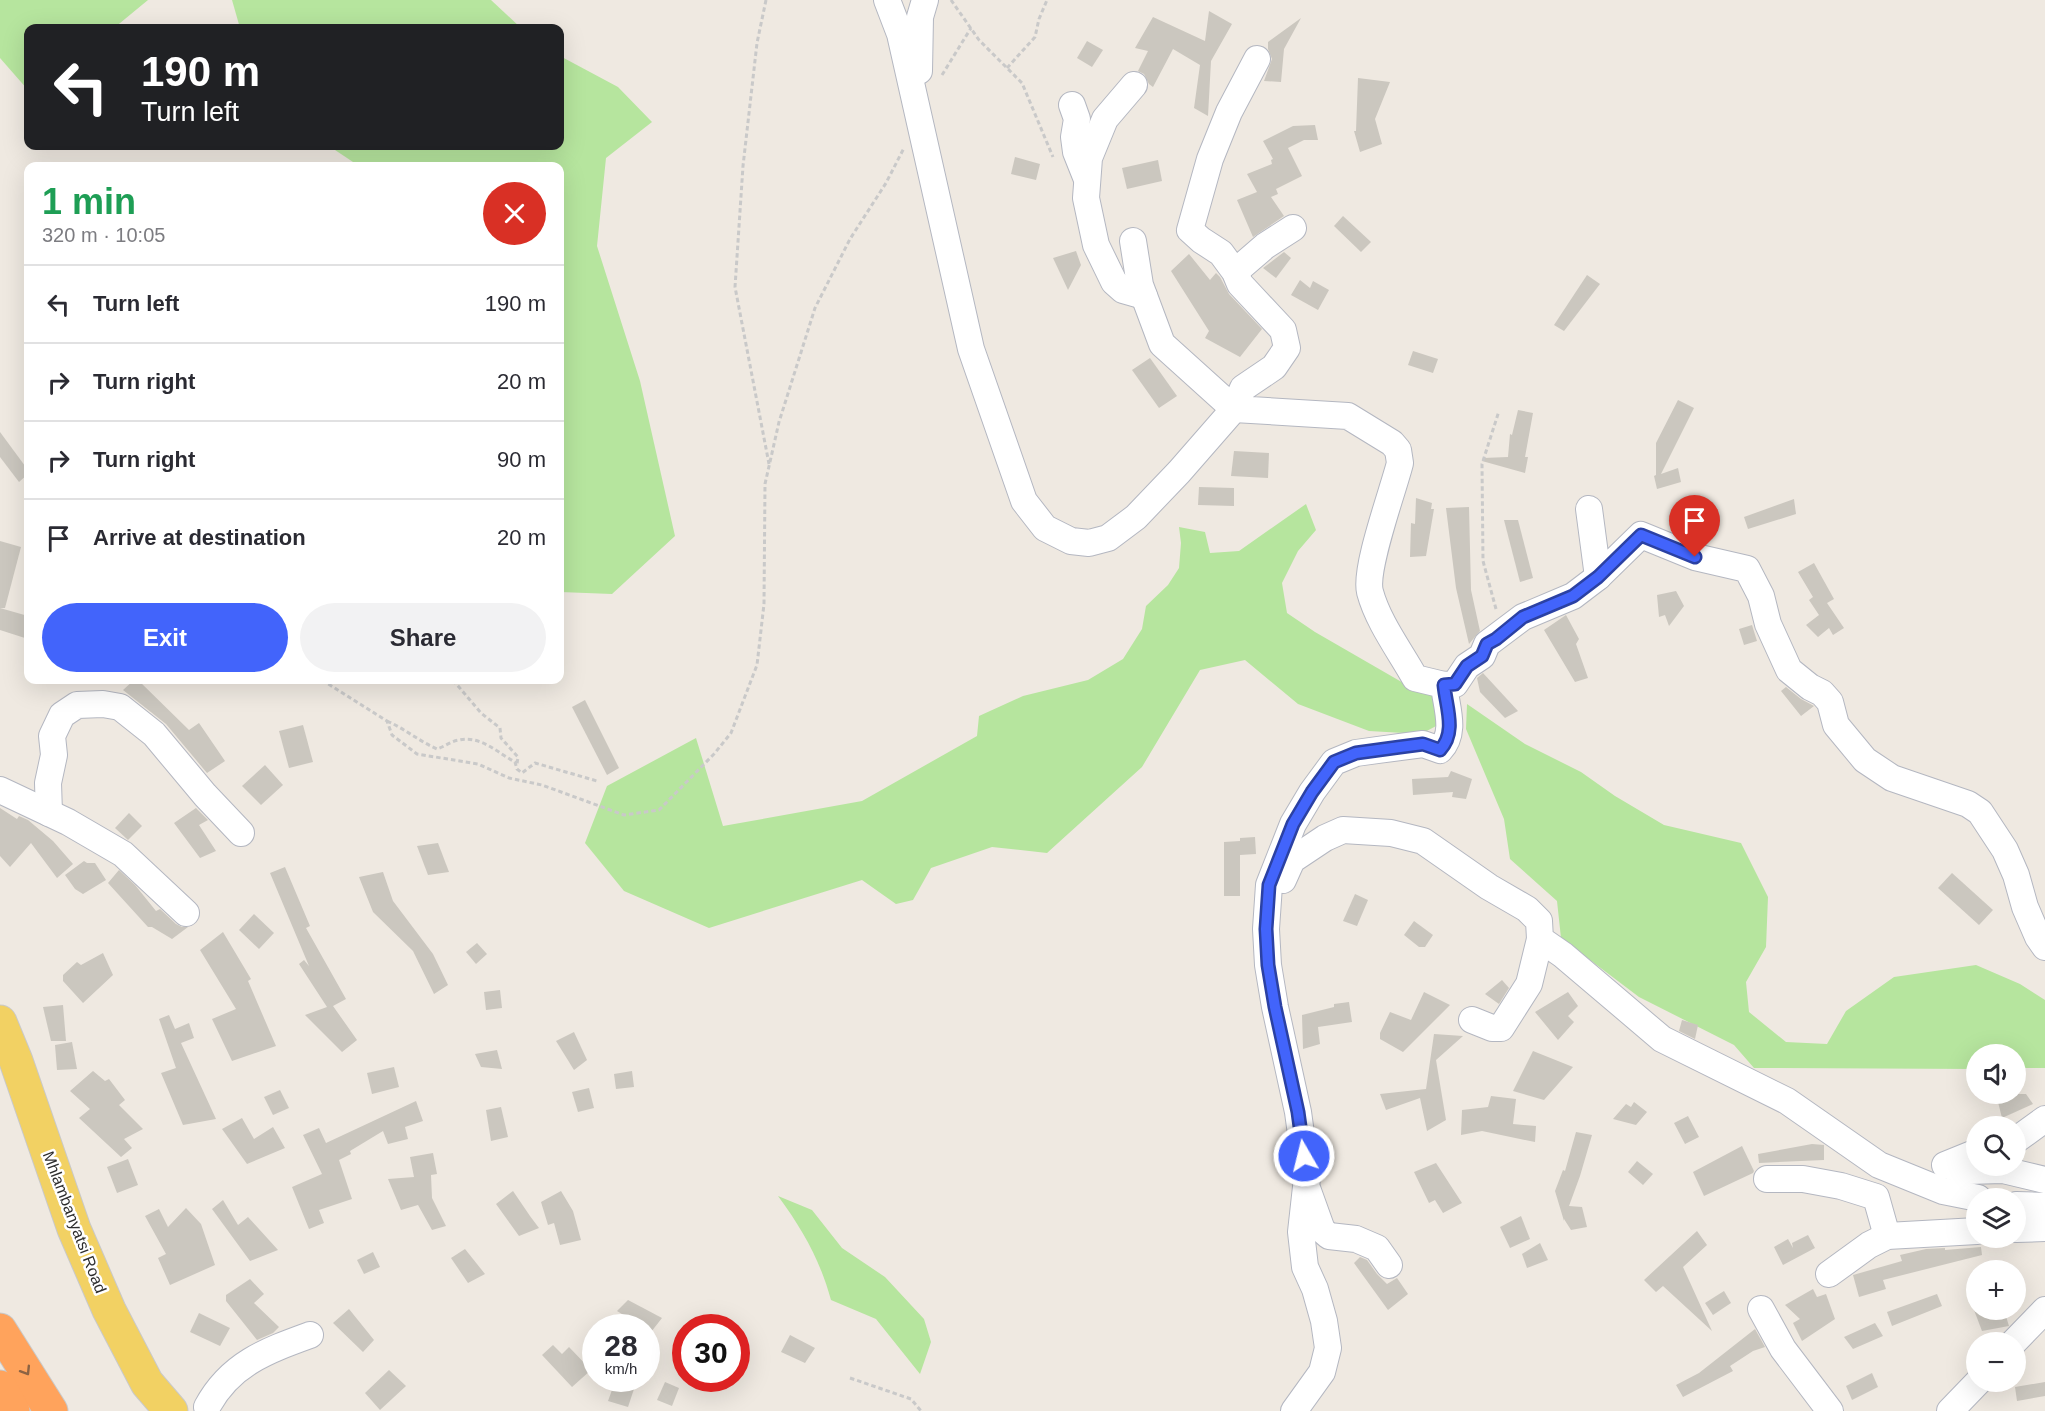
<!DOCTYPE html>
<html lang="en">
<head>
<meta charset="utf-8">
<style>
	:root { --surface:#fff; --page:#f2f2f3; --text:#2b2b33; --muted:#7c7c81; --line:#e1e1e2; --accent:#4264fb }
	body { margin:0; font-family:Helvetica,sans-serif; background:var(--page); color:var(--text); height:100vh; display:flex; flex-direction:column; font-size:22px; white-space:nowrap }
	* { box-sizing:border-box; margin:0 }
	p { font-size:20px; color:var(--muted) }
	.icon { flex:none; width:33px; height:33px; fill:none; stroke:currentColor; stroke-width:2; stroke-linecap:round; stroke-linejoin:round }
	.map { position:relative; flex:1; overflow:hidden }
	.panel { position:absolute; left:24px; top:162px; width:540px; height:522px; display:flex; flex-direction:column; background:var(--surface); border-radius:12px; box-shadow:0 6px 24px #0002 }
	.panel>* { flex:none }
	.guide { position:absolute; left:24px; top:24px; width:540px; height:126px; border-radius:12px; box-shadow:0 6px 24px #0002; background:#202124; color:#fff; overflow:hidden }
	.controls { position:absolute; left:1966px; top:1044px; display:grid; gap:12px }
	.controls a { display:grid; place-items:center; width:60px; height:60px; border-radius:50%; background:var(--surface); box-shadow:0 6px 24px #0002; font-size:30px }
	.speed { position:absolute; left:582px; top:1314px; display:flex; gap:12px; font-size:30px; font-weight:700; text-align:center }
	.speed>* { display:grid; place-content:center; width:78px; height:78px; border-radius:50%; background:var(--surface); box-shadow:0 6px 24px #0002; line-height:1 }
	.speed small { font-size:15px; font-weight:400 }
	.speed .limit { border:9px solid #d22; background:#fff; color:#111 }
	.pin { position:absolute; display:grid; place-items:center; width:51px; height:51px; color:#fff; margin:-62px -26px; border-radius:50% 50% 50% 0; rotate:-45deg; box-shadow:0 0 6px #0007 }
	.pin .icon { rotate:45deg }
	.me { position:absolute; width:66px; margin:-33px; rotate:352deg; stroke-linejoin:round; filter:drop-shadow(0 0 4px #0008) }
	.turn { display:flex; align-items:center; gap:21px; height:126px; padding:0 18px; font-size:27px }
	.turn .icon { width:78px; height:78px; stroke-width:2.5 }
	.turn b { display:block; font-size:42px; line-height:51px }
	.round { display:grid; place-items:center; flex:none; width:63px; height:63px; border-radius:32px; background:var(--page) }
	.summary { display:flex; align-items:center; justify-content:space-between; height:102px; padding:0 18px }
	h1 { font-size:36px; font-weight:700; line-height:45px; color:#1e9e55 }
	.action { display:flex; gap:12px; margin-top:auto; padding:12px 18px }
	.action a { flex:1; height:69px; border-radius:36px; background:var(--accent); color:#fff; font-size:24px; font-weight:700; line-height:69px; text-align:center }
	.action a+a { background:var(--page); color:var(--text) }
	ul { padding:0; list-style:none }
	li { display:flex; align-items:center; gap:18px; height:78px; padding:0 18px; border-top:2px solid var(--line) }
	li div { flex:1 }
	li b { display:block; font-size:22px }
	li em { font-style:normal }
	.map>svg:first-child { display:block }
	.green { fill:#b6e59e }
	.building { fill:#cbc7bf }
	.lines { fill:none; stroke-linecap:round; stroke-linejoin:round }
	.minor-casing { stroke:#b4b7c1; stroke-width:28 }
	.major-casing { stroke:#c9c9c9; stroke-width:35 }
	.highway-casing { stroke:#c9c9c9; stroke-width:35 }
	.path { stroke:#c9c9c9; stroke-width:3; stroke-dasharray:4.5 3; stroke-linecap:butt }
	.minor { stroke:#fff; stroke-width:26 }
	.major { stroke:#f2d163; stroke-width:33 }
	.highway { stroke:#ffa35c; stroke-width:33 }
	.oneway { stroke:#8c6343 }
	.route-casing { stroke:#2b41a3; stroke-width:15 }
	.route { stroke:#4264fb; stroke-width:10 }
	.labels { text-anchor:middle; stroke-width:5; stroke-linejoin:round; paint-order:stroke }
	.street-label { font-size:16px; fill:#2e2e2e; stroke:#fff }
</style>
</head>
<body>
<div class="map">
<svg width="2045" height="1411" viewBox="0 0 2045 1411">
	<rect width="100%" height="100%" fill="#efe9e1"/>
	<g class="green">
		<path d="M0 0H148L114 28H28V90L0 58Z"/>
		<path d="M232 0H491L521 28H240Z"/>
		<path d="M560 56 618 87 652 122 606 158 597 246 640 381 675 536 612 594 560 592V166H359L329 146H560Z"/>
		<path d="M1306 504 1316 530 1298 551 1282 583 1287 613 1315 632 1412 688 1433 694 1438 725 1421 734 1369 731 1298 704 1245 660 1200 670 1142 767 1047 853 992 847 931 868 913 900 896 904 862 880 709 928 624 891 585 843 607 786 696 738 723 826 862 801 977 736 979 716 1023 696 1088 680 1123 659 1142 629 1146 606 1168 585 1179 568 1181 543 1179 527 1205 532 1210 553 1239 551Z"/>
		<path d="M1467 704 1525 744 1581 772 1615 796 1664 825 1741 843 1768 897 1766 947 1746 982 1749 1012 1786 1042 1827 1044 1846 1011 1894 977 1976 965 2020 984 2045 1000V1068H2016V1054H1977V1069L1754 1068 1734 1045 1639 997 1561 938 1557 901 1510 859 1504 819 1466 729Z"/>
		<path d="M778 1196 812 1210 842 1248 885 1277 924 1319 931 1342 920 1374 876 1319 831 1300C820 1260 803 1230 778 1196Z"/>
	</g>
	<g class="building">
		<path d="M1209 11 1232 24 1211 61 1208 116 1194 108 1200 65 1173 49 1153 87 1149 84 1144 74 1138 71 1148 51 1135 48 1153 17 1205 41Z"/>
		<path d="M1301 18 1284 49 1281 82 1264 81 1272 59 1268 49V42Z"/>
		<path d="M1087 41 1103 50 1092 67 1077 58Z"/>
		<path d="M1358 78 1390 82 1375 119 1382 144 1360 152 1354 131H1356Z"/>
		<path d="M1315 125 1318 140H1304L1288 148 1302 176 1276 189 1278 194 1271 197 1284 216 1253 237 1237 200 1257 192 1247 174 1272 164 1271 160 1273 159 1263 141 1293 126Z"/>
		<path d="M1015 157 1040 164 1036 180 1011 174Z"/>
		<path d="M1158 160 1162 181 1127 189 1122 168Z"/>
		<path d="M1343 216 1371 242 1361 252 1334 226Z"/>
		<path d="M1076 251 1081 265 1068 290 1053 258Z"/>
		<path d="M1284 252 1291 258 1276 278 1263 268Z"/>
		<path d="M1189 254 1210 280 1216 273 1220 277 1229 294 1262 329 1240 357 1205 338 1209 331 1171 271Z"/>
		<path d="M1587 275 1600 284 1564 331 1554 325Z"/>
		<path d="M1300 280 1310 288 1313 281 1329 290 1318 310 1291 295Z"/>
		<path d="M1413 351 1438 359 1433 373 1408 365Z"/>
		<path d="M1150 358 1177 396 1159 408 1132 370Z"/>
		<path d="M1678 400 1694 408 1661 474 1678 468 1681 482 1657 489 1654 476 1656 475V443Z"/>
		<path d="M1518 410 1533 413 1525 457H1528L1525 473 1482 461 1483 458 1508 457 1510 434 1512 435Z"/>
		<path d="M0 432 28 470V474L19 482 0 457Z"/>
		<path d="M1234 451 1269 453 1268 478 1231 476Z"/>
		<path d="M1199 487 1234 488V506L1198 505Z"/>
		<path d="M1416 498 1432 503 1431 509H1434L1426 556 1410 557 1411 523 1415 524Z"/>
		<path d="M1794 499 1796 514 1748 529 1744 517Z"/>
		<path d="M1469 507 1471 590 1480 631 1469 644 1456 588 1446 508Z"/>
		<path d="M1504 520H1518L1533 578 1520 582Z"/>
		<path d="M0 541 21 547 5 608H0Z"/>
		<path d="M1814 563 1834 599 1827 603 1844 628 1833 635 1829 628 1818 637 1806 625 1819 615 1809 600 1813 597 1798 572Z"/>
		<path d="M1676 591 1684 606 1669 626 1665 615 1659 617 1657 595Z"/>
		<path d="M0 608 28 616V639L0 630Z"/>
		<path d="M1566 615 1579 639 1576 644 1588 678 1575 682 1544 630Z"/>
		<path d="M1752 625 1757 641 1744 645 1739 629Z"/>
		<path d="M1483 673 1518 711 1505 718 1480 692 1477 678Z"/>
		<path d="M134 680H138L189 730 199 723 225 761 207 773 166 724 123 690Z"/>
		<path d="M1786 687 1801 699 1814 706 1801 716 1781 691Z"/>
		<path d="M585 700 619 768 607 775 572 707Z"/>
		<path d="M303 725 313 762 289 768 279 731Z"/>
		<path d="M265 765 283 785 261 805 242 786Z"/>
		<path d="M1451 771 1472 779 1466 799 1452 797 1453 792 1413 795 1412 779 1448 777Z"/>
		<path d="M0 808 17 819 19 816 28 820 53 841 73 864 57 878 31 843 10 867 0 856Z"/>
		<path d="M196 808 208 820 199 825 216 851 200 858 174 823Z"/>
		<path d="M129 813 142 826 128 840 115 828Z"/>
		<path d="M1255 837 1256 854 1240 855V896H1224V842L1240 841V838Z"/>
		<path d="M438 843 449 872 428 875 417 846Z"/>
		<path d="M84 861 87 863H95L106 880 83 894 75 889 65 875Z"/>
		<path d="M285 867 310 926 306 928 346 999 333 1006 357 1040 342 1052 305 1015 327 1007 299 964 304 960 309 966 270 873Z"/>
		<path d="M119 870 135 885 156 911 160 909 176 924 182 927H188L172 939 152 927H148L108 883Z"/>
		<path d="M383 872 393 901 433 954 448 985 434 994 413 951 373 912 359 877Z"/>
		<path d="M1952 873 1993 910 1979 925 1938 888Z"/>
		<path d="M1355 894 1368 900 1357 926 1343 921Z"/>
		<path d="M254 914 274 933 259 949 239 930Z"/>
		<path d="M1414 921 1433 935 1425 947H1419L1404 935Z"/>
		<path d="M223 932 251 979 248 981 276 1046 232 1061 212 1019 236 1009 200 950Z"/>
		<path d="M477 943 487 954 476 964 466 952Z"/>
		<path d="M103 953 113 975 83 1003 63 981V975L77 962 81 965Z"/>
		<path d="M1502 980 1509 988 1499 1004 1485 994Z"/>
		<path d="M500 990 502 1008 486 1010 484 992Z"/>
		<path d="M1424 992 1450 1005 1403 1052 1380 1039V1033L1390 1012 1411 1020Z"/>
		<path d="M1568 992 1578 1006 1568 1016 1574 1022 1558 1040 1535 1012Z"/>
		<path d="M1349 1002 1352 1022 1318 1027 1320 1044 1303 1049 1302 1015 1334 1007V1004Z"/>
		<path d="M63 1005 66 1041H51L43 1007Z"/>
		<path d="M169 1015 175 1029 189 1023 194 1038 181 1043 216 1119 183 1125 161 1073 176 1068 159 1019Z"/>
		<path d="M1682 1020 1698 1025 1695 1039 1679 1031Z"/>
		<path d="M574 1032 587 1060 574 1070 556 1041Z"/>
		<path d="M1434 1034 1463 1036 1436 1060 1446 1120 1427 1131 1420 1098 1386 1110 1380 1094 1426 1089Z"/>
		<path d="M72 1042 77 1069 57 1070 55 1045Z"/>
		<path d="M497 1050 502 1069 481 1067 475 1054Z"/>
		<path d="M1533 1051 1573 1067 1544 1100 1513 1091Z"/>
		<path d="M394 1067 399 1087 372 1094 367 1073Z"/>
		<path d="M93 1071 105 1081 109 1079 125 1100 119 1105 143 1129 124 1139 132 1148 121 1157 79 1118 90 1109 70 1091Z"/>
		<path d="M632 1071 634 1087 616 1089 614 1074Z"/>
		<path d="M589 1088 594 1108 578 1112 572 1092Z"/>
		<path d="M280 1090 289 1108 273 1115 264 1097Z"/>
		<path d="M1996 1094H2026L2033 1104 2002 1118Z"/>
		<path d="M1491 1096 1516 1099 1513 1124 1536 1126 1535 1142 1482 1131 1461 1135 1462 1110 1488 1107Z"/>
		<path d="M416 1101 423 1121 405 1127 408 1139 388 1144 383 1131 350 1151 351 1154 339 1160 352 1199 319 1210 324 1223 309 1229 292 1187 322 1174 303 1135 319 1128 326 1143Z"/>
		<path d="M1634 1102 1647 1112 1636 1125 1613 1119 1626 1104 1631 1107Z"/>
		<path d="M501 1107 508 1137 491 1141 486 1110Z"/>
		<path d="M1688 1116 1699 1137 1685 1144 1674 1123Z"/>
		<path d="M242 1118 254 1139 273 1127 285 1148 247 1164 222 1129Z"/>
		<path d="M1576 1132 1592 1135 1580 1176 1569 1206 1582 1207 1587 1227 1571 1230 1564 1219V1221L1555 1191 1563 1170 1565 1171Z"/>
		<path d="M1812 1144 1824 1145V1160L1759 1163 1758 1154Z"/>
		<path d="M1742 1146 1754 1171 1753 1173 1704 1196 1693 1172Z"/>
		<path d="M433 1153 437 1174 431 1175 432 1198 446 1226 432 1230 418 1205 401 1210 388 1179 414 1177 410 1157Z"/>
		<path d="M128 1159 138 1185 117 1193 107 1167Z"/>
		<path d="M1637 1161 1653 1174 1643 1185 1628 1172Z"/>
		<path d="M1436 1163 1462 1203 1443 1213 1435 1200 1429 1203 1414 1172Z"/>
		<path d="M513 1191 530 1216 539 1228 519 1236 496 1204Z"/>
		<path d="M561 1191 573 1211 581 1240 560 1245 554 1223 548 1225 541 1202Z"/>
		<path d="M223 1200 238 1225 248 1217 278 1250 250 1261 212 1209Z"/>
		<path d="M186 1208 201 1224 215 1265 170 1285 158 1258 166 1254 145 1216 159 1209 168 1227Z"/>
		<path d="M1521 1216 1530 1239 1510 1248 1500 1227Z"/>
		<path d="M1697 1231 1707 1245 1683 1267 1712 1331 1663 1286 1656 1292 1644 1280Z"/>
		<path d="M1808 1235 1815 1248 1783 1265 1774 1247 1788 1239 1793 1248 1792 1243Z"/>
		<path d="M1540 1243 1548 1260 1527 1268 1522 1254Z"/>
		<path d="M1981 1247 1982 1255 1883 1280 1886 1289 1859 1297 1853 1275 1902 1261 1900 1255 1926 1249 1945 1248V1250Z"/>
		<path d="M465 1249 485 1274 468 1283 451 1258Z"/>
		<path d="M373 1252 380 1267 364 1274 357 1260Z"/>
		<path d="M1360 1257 1367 1260 1377 1274 1387 1284 1397 1278 1408 1294 1388 1310 1354 1263Z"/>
		<path d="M250 1279 264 1294 254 1303 279 1327 273 1333 257 1340 226 1301V1295Z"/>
		<path d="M1813 1289 1817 1297 1826 1294 1835 1319 1802 1341 1793 1323 1800 1319 1785 1305Z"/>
		<path d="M1724 1291 1731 1303 1713 1315 1705 1303Z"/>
		<path d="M1937 1294 1942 1306 1892 1326 1887 1312Z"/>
		<path d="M628 1300 662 1318 651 1332 617 1311Z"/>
		<path d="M349 1309 374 1340 363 1352 333 1323Z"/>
		<path d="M1974 1310H2004L2009 1326 1982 1331Z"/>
		<path d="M199 1313 230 1328 220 1346 190 1332Z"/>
		<path d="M1875 1323 1883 1336 1853 1349 1844 1337Z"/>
		<path d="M1755 1329 1765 1347 1753 1351 1730 1366 1733 1371 1683 1397 1676 1385 1699 1373Z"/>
		<path d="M790 1335 815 1348 805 1363 781 1352Z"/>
		<path d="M553 1345 562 1354 569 1347 591 1370 572 1387 542 1355Z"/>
		<path d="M389 1370 406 1386 380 1410 365 1393Z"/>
		<path d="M1872 1373 1878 1387 1852 1400 1846 1386Z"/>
		<path d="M616 1379 635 1386 628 1407 608 1401Z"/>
		<path d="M665 1382 679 1388 672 1406 657 1400Z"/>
		<path d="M2045 1382V1396L2017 1401 2015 1387Z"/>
	</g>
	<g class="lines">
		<g class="minor-casing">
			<g id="minor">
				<path d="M887 0 900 34 971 349 1024 501 1045 528 1071 541 1089 543 1108 538 1136 517 1179 472 1234 409 1162 344 1140 285 1133 241"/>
				<path d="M1257 59 1229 112 1210 159 1190 230 1201 240 1221 253 1235 272 1240 284 1283 330 1287 348 1274 367 1243 388 1234 409 1348 416 1392 443 1398 450 1400 463C1393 491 1364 569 1370 592 1378 622 1400 651 1415 678L1444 685C1446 707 1457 732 1440 750L1423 744 1400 747 1356 753 1334 762 1312 792 1293 824 1269 885 1266 929 1268 965 1275 1007 1298 1112 1307 1178 1301 1232 1305 1267 1315 1289 1324 1321 1328 1348 1322 1372 1294 1411"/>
				<path d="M919 71 920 17 925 0"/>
				<path d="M1134 85 1105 119 1089 158 1086 198 1096 245 1114 282 1123 290 1144 296"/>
				<path d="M1072 105 1077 119 1074 137 1076 152 1086 177"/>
				<path d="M1235 272 1265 246 1293 228"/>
				<path d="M1589 509 1598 577 1641 535 1695 557 1747 569 1761 596 1768 624 1789 670 1810 687 1822 693 1830 702 1836 725 1865 760 1892 778 1968 804 1980 812 2005 850 2016 875 2025 907 2038 937 2045 947"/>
				<path d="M1444 685 1455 684 1467 666 1482 656 1487 644 1523 617 1573 596 1598 577"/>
				<path d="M0 790 68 822 123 854 186 913"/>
				<path d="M49 813 48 783 54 755 52 736 62 715 77 705 103 704 120 707 154 734 205 795 241 833"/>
				<path d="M1283 880 1292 860 1325 838 1343 830 1391 833 1423 841 1489 887 1527 909 1539 921 1540 939 1563 955 1662 1039 1787 1101 1879 1165 1943 1191 1978 1198"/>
				<path d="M1472 1020 1492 1028H1501L1529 984 1540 939"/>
				<path d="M2016 1140 2045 1119"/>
				<path d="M1977 1152 1945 1165 1967 1171 2003 1170 2045 1180"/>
				<path d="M1767 1179H1803L1841 1186 1876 1197 1887 1236"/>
				<path d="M1308 1191 1322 1230 1329 1236 1356 1239 1377 1248 1389 1265"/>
				<path d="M2016 1205 2045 1206"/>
				<path d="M2016 1229 2045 1228"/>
				<path d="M1829 1274 1869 1245 1887 1236 1977 1231"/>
				<path d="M1761 1309 1783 1349 1830 1411"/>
				<path d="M2014 1342 2045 1310"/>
				<path d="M207 1407C230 1364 266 1351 310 1335"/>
				<path d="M1950 1411 1978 1382"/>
			</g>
		</g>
		<g class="major-casing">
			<path id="major" d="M0 1022 16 1061 74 1229 109 1310 147 1383 171 1411"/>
		</g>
		<g class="highway-casing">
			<g id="highway">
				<path d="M0 1330 51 1411"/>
				<path d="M0 1387 13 1411"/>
			</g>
		</g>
		<g class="path">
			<path d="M766 0 757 43 743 166 735 287 769 464"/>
			<path d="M951 0 979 40 1022 83 1053 157"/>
			<path d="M1007 68 1035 37 1039 19 1047 0"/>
			<path d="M942 75 971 28"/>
			<path d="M1496 609 1483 561 1482 464 1499 411"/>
			<path d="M322 680 387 721 392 735 417 754 478 764 509 778 542 785 624 815 659 810 714 754 731 733 757 665 764 604 765 484 779 422 815 308 850 239 886 183 904 148"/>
			<path d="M453 680 481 713 500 728 501 738 518 757 517 764"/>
			<path d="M387 721C405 729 419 741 437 749 444 747 451 741 459 740 480 735 498 753 515 762L517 769 522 773 535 763 597 781"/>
			<path d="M850 1378 911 1399 921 1411"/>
		</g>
		<use href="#minor" class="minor"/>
		<use href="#major" class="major"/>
		<use href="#highway" class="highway"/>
	</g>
	<defs><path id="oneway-chevron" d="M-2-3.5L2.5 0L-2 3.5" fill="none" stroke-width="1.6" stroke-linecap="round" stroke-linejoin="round" transform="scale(1.5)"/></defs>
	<use class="oneway" href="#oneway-chevron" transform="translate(26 1371) rotate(58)"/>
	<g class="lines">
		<g class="route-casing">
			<path id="route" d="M1304 1156 1298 1112 1275 1007 1268 965 1266 929 1269 885 1293 824 1312 792 1334 762 1356 753 1400 747 1423 744 1440 750C1457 732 1446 707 1444 685L1455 684 1467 666 1482 656 1487 644 1496 639 1523 617 1573 596 1598 577 1641 535 1695 557"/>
		</g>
		<use href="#route" class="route"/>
	</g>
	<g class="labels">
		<g class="street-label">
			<text transform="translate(75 1222) rotate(69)" y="6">Mhlambanyatsi Road</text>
		</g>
	</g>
</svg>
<div class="controls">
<a><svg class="icon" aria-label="sound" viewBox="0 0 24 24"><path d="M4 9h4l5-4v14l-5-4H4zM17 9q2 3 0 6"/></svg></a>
<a><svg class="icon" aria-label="search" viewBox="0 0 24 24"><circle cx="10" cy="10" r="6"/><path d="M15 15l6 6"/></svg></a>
<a><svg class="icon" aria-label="layers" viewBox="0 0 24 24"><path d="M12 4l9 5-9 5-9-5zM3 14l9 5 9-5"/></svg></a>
<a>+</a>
<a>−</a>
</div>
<div class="speed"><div>28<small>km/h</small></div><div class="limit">30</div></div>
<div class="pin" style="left:1695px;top:557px;background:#d93025"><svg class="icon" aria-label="arrive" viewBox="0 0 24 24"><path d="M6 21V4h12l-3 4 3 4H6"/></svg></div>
<svg class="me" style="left:1304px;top:1156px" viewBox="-20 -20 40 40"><circle r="17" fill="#4264fb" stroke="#fff" stroke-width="3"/><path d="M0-11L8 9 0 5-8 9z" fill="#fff"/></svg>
<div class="guide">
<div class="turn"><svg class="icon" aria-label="left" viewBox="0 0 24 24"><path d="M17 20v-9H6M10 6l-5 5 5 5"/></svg><div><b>190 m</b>Turn left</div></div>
</div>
<section class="panel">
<div class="summary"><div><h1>1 min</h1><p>320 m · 10:05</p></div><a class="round" style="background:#d93025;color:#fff"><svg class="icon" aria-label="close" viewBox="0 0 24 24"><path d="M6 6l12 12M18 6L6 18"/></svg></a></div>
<ul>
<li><svg class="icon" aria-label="left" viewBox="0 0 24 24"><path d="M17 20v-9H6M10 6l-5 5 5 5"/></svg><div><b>Turn left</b></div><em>190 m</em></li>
<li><svg class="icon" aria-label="right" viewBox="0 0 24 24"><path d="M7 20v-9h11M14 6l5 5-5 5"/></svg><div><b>Turn right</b></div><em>20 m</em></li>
<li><svg class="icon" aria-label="right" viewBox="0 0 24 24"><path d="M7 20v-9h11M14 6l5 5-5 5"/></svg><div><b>Turn right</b></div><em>90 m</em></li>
<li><svg class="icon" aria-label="arrive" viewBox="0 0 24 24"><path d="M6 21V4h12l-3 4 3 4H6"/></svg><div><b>Arrive at destination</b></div><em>20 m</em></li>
</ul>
<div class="action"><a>Exit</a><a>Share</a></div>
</section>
</div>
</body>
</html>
